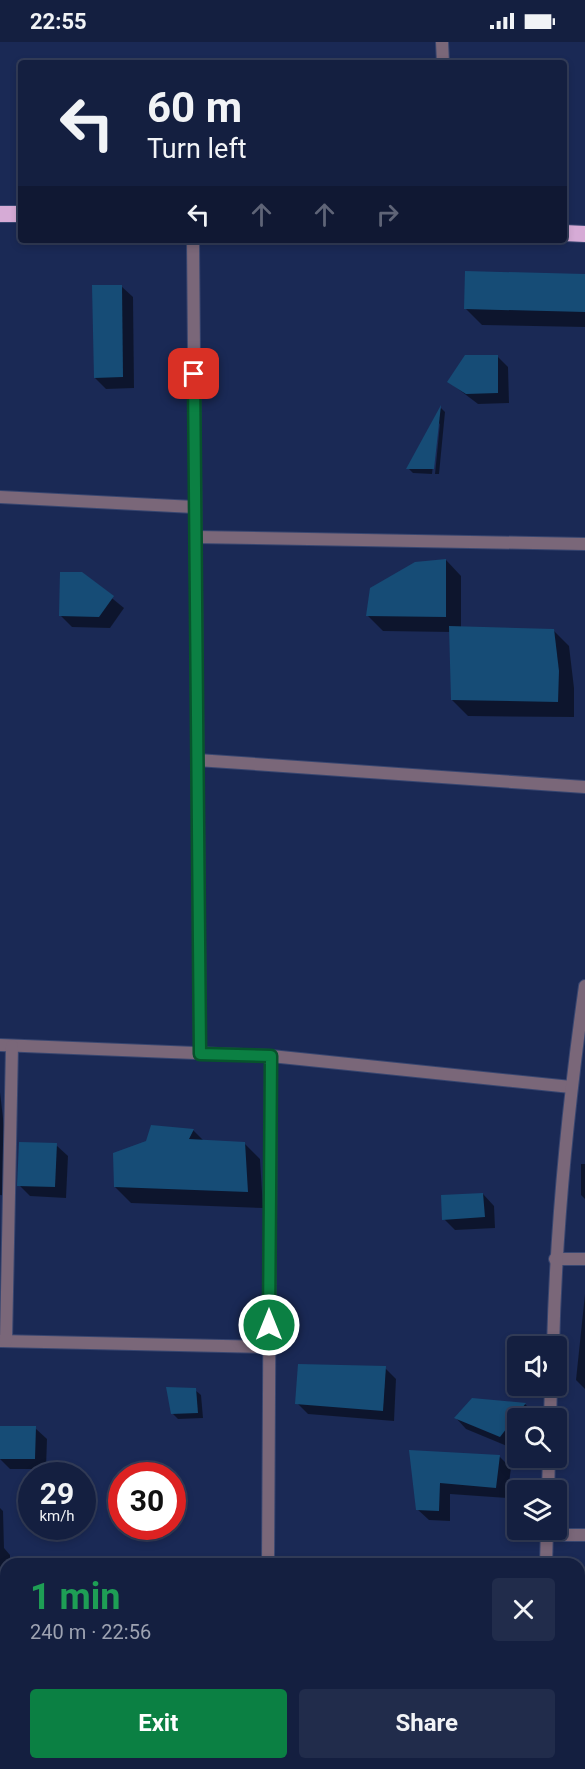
<!DOCTYPE html>
<html lang="en">
<head>
<meta charset="utf-8">
<style>
	:root { --surface:#141f40; --page:#212c4b; --text:#f1f3f6; --muted:#9da2b1; --line:#333d59; --accent:#0b8043 }
	body { margin:0; font-family:Roboto,sans-serif; background:var(--page); color:var(--text); height:100vh; display:flex; flex-direction:column; font-size:22px; white-space:nowrap }
	* { box-sizing:border-box; margin:0 }
	p { font-size:20px; color:var(--muted) }
	.icon { flex:none; width:33px; height:33px; fill:none; stroke:currentColor; stroke-width:2; stroke-linecap:round; stroke-linejoin:round }
	.map { position:relative; flex:1; overflow:hidden }
	.sheet { position:absolute; left:0px; top:1516px; width:585px; height:212px; display:flex; flex-direction:column; background:var(--surface); border-radius:18px 18px 0 0; box-shadow:0 3px 9px #0003,0 0 0 2px var(--line) }
	.sheet>* { flex:none }
	.top-card { position:absolute; left:18px; top:18px; width:549px; height:183px; border-radius:6px; box-shadow:0 3px 9px #0003,0 0 0 2px var(--line); background:#141f40; color:var(--text); overflow:hidden }
	.fabs { position:absolute; left:507px; top:1294px; display:grid; gap:12px }
	.fabs a { display:grid; place-items:center; width:60px; height:60px; border-radius:6px; background:var(--surface); box-shadow:0 3px 9px #0003,0 0 0 2px var(--line); font-size:30px }
	.speed { position:absolute; left:18px; top:1420px; display:flex; gap:12px; font-size:30px; font-weight:700; text-align:center }
	.speed>* { display:grid; place-content:center; width:78px; height:78px; border-radius:50%; background:var(--surface); box-shadow:0 3px 9px #0003,0 0 0 2px var(--line); line-height:1 }
	.speed small { font-size:15px; font-weight:400 }
	.speed .limit { border:9px solid #d22; background:#fff; color:#111 }
	.pin { position:absolute; display:grid; place-items:center; width:51px; height:51px; color:#fff; margin:-26px; border-radius:12px; box-shadow:0 3px 9px #0006 }
	.me { position:absolute; width:66px; margin:-33px; rotate:0deg; stroke-linejoin:round; filter:drop-shadow(0 0 4px #0008) }
	.turn { display:flex; align-items:center; gap:21px; height:126px; padding:0 30px; font-size:27px }
	.turn .icon { width:78px; height:78px; stroke-width:2.5 }
	.turn b { display:block; font-size:42px; line-height:51px }
	.lanes { display:flex; align-items:center; height:57px; padding:0 30px; background:#0003; justify-content:center; gap:30px; direction:ltr }
	.lanes .off { opacity:.35 }
	.round { display:grid; place-items:center; flex:none; width:63px; height:63px; border-radius:6px; background:var(--page) }
	.summary { display:flex; align-items:center; justify-content:space-between; height:102px; padding:0 30px }
	h1 { font-size:36px; font-weight:700; line-height:45px; color:#1e9e55 }
	.button { display:flex; gap:12px; margin-top:auto; padding:12px 30px }
	.button a { flex:1; height:69px; border-radius:6px; background:var(--accent); color:#fff; font-size:24px; font-weight:700; line-height:69px; text-align:center }
	.button a+a { background:var(--page); color:var(--text) }
	.status { display:flex; justify-content:space-between; align-items:center; height:42px; padding:0 30px; background:var(--surface); direction:ltr }
	.status svg { height:16px; fill:currentColor }
	.map>svg:first-child { display:block }
	.shadow { fill:#0007 }
	.building { fill:#164c76 }
	.lines { fill:none; stroke-linecap:round; stroke-linejoin:round }
	.minor-casing { stroke:#384670; stroke-width:14 }
	.trunk-casing { stroke:#384670; stroke-width:18 }
	.minor { stroke:#7a6779; stroke-width:12 }
	.trunk { stroke:#d6abd6; stroke-width:16 }
	.route-casing { stroke:#07532c; stroke-width:15 }
	.route { stroke:#0b8043; stroke-width:10 }
</style>
</head>
<body>
<div class="status"><b>22:55</b><svg viewBox="0 0 49 12"><path d="M0 12V9h3v3zM5 12V6h3v6zM10 12V3h3v9zM15 12V0h3v12zM26 1h20v11H26zM47 4h2v5h-2z"/></svg></div>
<div class="map">
<svg width="585" height="1727" viewBox="0 0 585 1727">
	<rect width="100%" height="100%" fill="#1a2955"/>
	<g class="shadow">
		<path d="M585 234V285L482 283 466 267Z"/>
		<path d="M121 244 133 255 134 346 106 347 95 336Z"/>
		<path d="M497 314 508 325 509 361 478 362 449 340Z"/>
		<path d="M441 366 445 370 439 432H435L440 381 437 385 432 432 413 431 408 426Z"/>
		<path d="M446 518 461 534V586L553 588 569 604 574 646V675L468 674 452 658 451 590 383 589 367 573Z"/>
		<path d="M81 531 124 566 110 586 72 585 61 574Z"/>
		<path d="M0 1050 12 1154 0 1153V1172Z"/>
		<path d="M193 1088 205 1100 244 1101 260 1117 263 1166 131 1161 115 1145Z"/>
		<path d="M56 1103 68 1114 66 1156 30 1154 19 1143Z"/>
		<path d="M581 1122H585V1157L581 1153Z"/>
		<path d="M483 1152 494 1164 495 1186 455 1188 444 1177Z"/>
		<path d="M585 1252V1347L576 1338Z"/>
		<path d="M385 1326 396 1337 394 1379 308 1372 297 1361Z"/>
		<path d="M195 1348 201 1353 203 1376 178 1377 172 1371Z"/>
		<path d="M472 1358 525 1362 536 1373 533 1377H518V1398L512 1406 466 1387 456 1376Z"/>
		<path d="M0 1385 35 1386 47 1397 46 1427H10L0 1417Z"/>
		<path d="M410 1410 500 1415 511 1426 507 1456 450 1452V1479L429 1478 417 1467Z"/>
		<path d="M0 1466 3 1469 4 1506 10 1513V1522H6V1536L0 1537Z"/>
		<path d="M6 1546V1575H5L0 1570V1547Z"/>
		<path d="M0 1649 6 1655 3 1682H0Z"/>
	</g>
	<g class="building">
		<path d="M465 229 585 232V270L464 267Z"/>
		<path d="M92 243H122L123 335 94 336Z"/>
		<path d="M465 313H498V351L466 352 447 340Z"/>
		<path d="M441 363 434 427H406Z"/>
		<path d="M446 517V575L366 574 370 546 415 520Z"/>
		<path d="M60 530H82L114 554 99 575 59 574Z"/>
		<path d="M449 584 554 587 559 629 558 660 451 658Z"/>
		<path d="M151 1083 194 1087 189 1097 245 1100 248 1150 114 1145 113 1111 146 1099Z"/>
		<path d="M19 1100 57 1101 55 1145 17 1144Z"/>
		<path d="M483 1151 485 1175 442 1178 441 1153Z"/>
		<path d="M298 1322 386 1324 383 1369 295 1362Z"/>
		<path d="M166 1345 196 1346 198 1371 171 1372Z"/>
		<path d="M472 1356 526 1361 500 1395 454 1376Z"/>
		<path d="M0 1384H36L35 1417H0Z"/>
		<path d="M409 1408 500 1413 496 1446 440 1441 439 1469 416 1468Z"/>
	</g>
	<g class="lines">
		<g class="minor-casing">
			<g id="minor">
				<path d="M442 0 443 21"/>
				<path d="M193 198 200 1012"/>
				<path d="M0 455 194 465"/>
				<path d="M195 495 585 502"/>
				<path d="M197 718 585 745"/>
				<path d="M0 1003 271 1014 571 1045"/>
				<path d="M555 1217H585"/>
				<path d="M0 1299 269 1305"/>
				<path d="M6 1299 12 1004"/>
				<path d="M553 1305C556 1184 568 1064 585 944"/>
				<path d="M550 1377 551 1344"/>
				<path d="M548 1449 549 1416"/>
				<path d="M547 1493H585"/>
				<path d="M268 1522 271 1014"/>
				<path d="M546 1522 547 1488"/>
				<path d="M0 1580H6"/>
				<path d="M579 1649H585"/>
				<path d="M9 1727V1722"/>
				<path d="M541 1727V1722"/>
			</g>
		</g>
		<g class="trunk-casing">
			<g id="trunk">
				<path d="M0 172H21"/>
				<path d="M564 191 585 192"/>
			</g>
		</g>
		<use href="#minor" class="minor"/>
		<use href="#trunk" class="trunk"/>
	</g>
	<g class="lines">
		<g class="route-casing">
			<path id="route" d="M194 332 200 1012 271 1014 269 1283"/>
		</g>
		<use href="#route" class="route"/>
	</g>
</svg>
<div class="fabs">
<a><svg class="icon" aria-label="sound" viewBox="0 0 24 24"><path d="M4 9h4l5-4v14l-5-4H4zM17 9q2 3 0 6"/></svg></a>
<a><svg class="icon" aria-label="search" viewBox="0 0 24 24"><circle cx="10" cy="10" r="6"/><path d="M15 15l6 6"/></svg></a>
<a><svg class="icon" aria-label="layers" viewBox="0 0 24 24"><path d="M12 4l9 5-9 5-9-5zM3 14l9 5 9-5"/></svg></a>
</div>
<div class="speed"><div>29<small>km/h</small></div><div class="limit">30</div></div>
<div class="pin" style="left:194px;top:332px;background:#d93025"><svg class="icon" aria-label="arrive" viewBox="0 0 24 24"><path d="M6 21V4h12l-3 4 3 4H6"/></svg></div>
<svg class="me" style="left:269px;top:1283px" viewBox="-20 -20 40 40"><circle r="17" fill="#0b8043" stroke="#fff" stroke-width="3"/><path d="M0-11L8 9 0 5-8 9z" fill="#fff"/></svg>
<div class="top-card">
<div class="turn"><svg class="icon" aria-label="left" viewBox="0 0 24 24"><path d="M17 20v-9H6M10 6l-5 5 5 5"/></svg><div><b>60 m</b>Turn left</div></div>
<div class="lanes"><svg class="icon" aria-label="left" viewBox="0 0 24 24"><path d="M17 20v-9H6M10 6l-5 5 5 5"/></svg><svg class="icon off" aria-label="ahead" viewBox="0 0 24 24"><path d="M12 20V5M6 11l6-6 6 6"/></svg><svg class="icon off" aria-label="ahead" viewBox="0 0 24 24"><path d="M12 20V5M6 11l6-6 6 6"/></svg><svg class="icon off" aria-label="right" viewBox="0 0 24 24"><path d="M7 20v-9h11M14 6l5 5-5 5"/></svg></div>
</div>
<section class="sheet">
<div class="summary"><div><h1>1 min</h1><p>240 m · 22:56</p></div><a class="round"><svg class="icon" aria-label="close" viewBox="0 0 24 24"><path d="M6 6l12 12M18 6L6 18"/></svg></a></div>
<div class="button"><a>Exit</a><a>Share</a></div>
</section>
</div>
</body>
</html>
